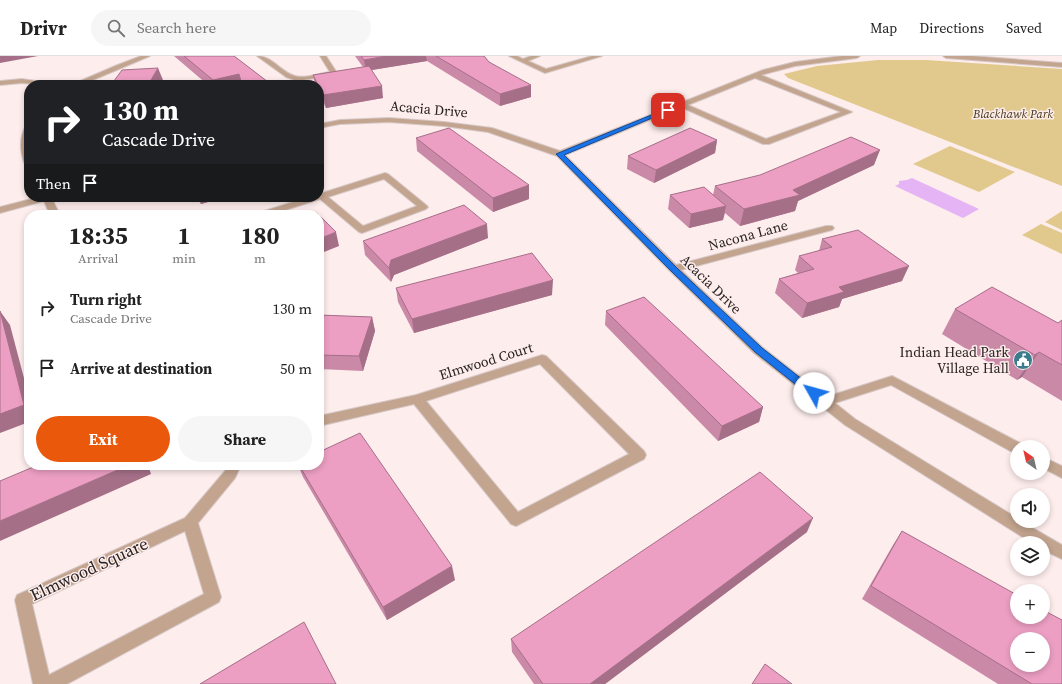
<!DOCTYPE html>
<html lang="en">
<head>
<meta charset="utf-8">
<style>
	:root { --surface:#fff; --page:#f6f6f6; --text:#222; --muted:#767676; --line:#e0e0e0; --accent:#ea580c }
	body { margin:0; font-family:"Source Serif 4",serif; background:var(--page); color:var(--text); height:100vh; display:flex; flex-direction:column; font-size:15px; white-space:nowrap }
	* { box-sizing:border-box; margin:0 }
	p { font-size:13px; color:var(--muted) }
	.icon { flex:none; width:22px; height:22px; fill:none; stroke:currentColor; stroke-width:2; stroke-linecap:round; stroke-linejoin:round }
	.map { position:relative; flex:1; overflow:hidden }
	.details { position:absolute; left:24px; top:154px; width:300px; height:260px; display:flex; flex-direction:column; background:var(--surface); border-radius:16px; box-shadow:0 2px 6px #0003 }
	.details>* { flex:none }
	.top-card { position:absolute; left:24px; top:24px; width:300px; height:122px; border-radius:16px; box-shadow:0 2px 6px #0003; background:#202124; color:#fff; overflow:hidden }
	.needle { width:26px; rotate:326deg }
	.fabs { position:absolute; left:1010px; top:384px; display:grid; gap:8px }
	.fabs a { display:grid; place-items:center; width:40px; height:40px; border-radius:50%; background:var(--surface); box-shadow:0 2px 6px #0003; font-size:20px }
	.pin { position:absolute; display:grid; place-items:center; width:34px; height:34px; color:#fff; margin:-17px; border-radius:8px; box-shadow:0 2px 6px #0006 }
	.me { position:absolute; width:44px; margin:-22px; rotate:308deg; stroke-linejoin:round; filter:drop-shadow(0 0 3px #0008) }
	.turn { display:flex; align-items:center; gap:14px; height:84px; padding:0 12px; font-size:18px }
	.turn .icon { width:52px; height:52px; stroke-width:2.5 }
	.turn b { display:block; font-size:28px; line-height:34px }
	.then { display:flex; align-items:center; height:38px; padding:0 12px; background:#0003; gap:8px; font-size:15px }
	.eta { display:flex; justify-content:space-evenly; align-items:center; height:68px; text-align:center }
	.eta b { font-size:24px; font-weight:700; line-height:28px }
	.button { display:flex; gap:8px; margin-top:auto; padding:8px 12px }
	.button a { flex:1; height:46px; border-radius:24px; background:var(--accent); color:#fff; font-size:16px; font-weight:700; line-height:46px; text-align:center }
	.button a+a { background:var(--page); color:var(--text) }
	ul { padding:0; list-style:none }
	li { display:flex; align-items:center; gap:12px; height:60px; padding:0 12px }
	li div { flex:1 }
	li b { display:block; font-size:15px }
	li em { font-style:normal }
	header { display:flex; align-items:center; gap:24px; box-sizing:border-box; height:56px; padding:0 20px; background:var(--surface); border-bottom:1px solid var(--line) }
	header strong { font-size:19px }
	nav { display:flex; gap:22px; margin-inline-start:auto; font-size:14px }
	.search { width:280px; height:36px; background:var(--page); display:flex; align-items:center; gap:10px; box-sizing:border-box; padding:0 14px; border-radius:22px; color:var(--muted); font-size:15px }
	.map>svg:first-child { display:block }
	.green { fill:#e1c98d }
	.water { fill:#e4b4f4 }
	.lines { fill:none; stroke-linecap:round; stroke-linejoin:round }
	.minor-casing { stroke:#d7c9c8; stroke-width:2 }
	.minor { fill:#c2a48f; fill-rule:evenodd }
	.wall { fill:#cb89a8 }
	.shaded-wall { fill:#a56f88 }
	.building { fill:#ec9fc3; stroke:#a56f88; fill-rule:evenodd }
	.route { fill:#1a73e8; stroke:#114b97 }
	.labels { text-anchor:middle; stroke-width:3; stroke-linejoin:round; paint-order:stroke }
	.far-park-label { font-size:12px; font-style:italic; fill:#423514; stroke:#fdedec }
	.street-label { font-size:14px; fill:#292322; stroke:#fdedec }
	.poi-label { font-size:14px; fill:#292322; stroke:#fdedec; text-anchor:end }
	.near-street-label { font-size:17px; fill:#292322; stroke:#fdedec }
</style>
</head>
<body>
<header>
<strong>Drivr</strong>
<div class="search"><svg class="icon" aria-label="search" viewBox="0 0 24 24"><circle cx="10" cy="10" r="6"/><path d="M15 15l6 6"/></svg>Search here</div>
<nav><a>Map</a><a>Directions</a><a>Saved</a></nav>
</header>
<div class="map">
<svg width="1062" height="628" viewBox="0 0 1062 628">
	<rect width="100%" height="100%" fill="#fdedec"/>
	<g class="green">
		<path d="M878 4H926L1062 13V130L788 22 784 18 817 10Z"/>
		<path d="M950 90 1015 116 979 136 913 108Z"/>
		<path d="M1062 155V174L1045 166Z"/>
		<path d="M1041 168 1062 177V198L1022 179Z"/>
	</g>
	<path class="water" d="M912 122 979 153 963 162 895 130 899 128V125L907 124Z"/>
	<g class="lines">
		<g class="minor-casing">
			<g id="minor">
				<path d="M141 0H150L81 29H71L115 10Z"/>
				<path d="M257 0C272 0 281 16 295 20 305 23 320 17 330 16L320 0H326L337 17 334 19 297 25 286 21Z"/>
				<path d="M509 0H517L523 3 531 0H540L528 5 546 13 592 0H602L545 17Z"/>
				<path d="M842 0H860L857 2 795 10 761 19 852 56 769 88H763L681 51 565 99 676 209 826 170H832L834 172 832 174 681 214 762 291 826 341 892 320 1022 388 1023 391H1017V397L1012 396 891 329 835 347 855 363 1017 462V465H1021L1062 489V503L1043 494V487H1032L845 369 754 297 670 215 557 100 488 76 444 70 389 66 340 68 319 72V68L340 64 389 62 444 66 492 72 560 95 763 14 795 6ZM755 22 841 56 766 83 688 49Z"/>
				<path d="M943 0H971L1062 7V11L946 2Z"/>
				<path d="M22 23 49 27 53 29 22 27 0 29V25Z"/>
				<path d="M26 69H29V112L25 109C20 96 19 82 26 69Z"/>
				<path d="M385 117 388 118 426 149 428 151 426 153 362 177 359 176 320 143 270 159H256L258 157 309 141H319V138ZM384 123 417 150 363 170 328 141Z"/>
				<path d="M39 141H53L52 143 60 159H50L44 145 0 157V151Z"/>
				<path d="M542 299 546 300 644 395 646 399 644 403 516 470 511 468 414 348 319 370V360L416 339ZM540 308 629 398 518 456 426 345Z"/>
				<path d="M1043 401 1062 410V422L1043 412Z"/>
				<path d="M227 409H241L235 422 198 467 221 541 219 546 67 628H33L15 544 17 539 185 462 225 415ZM185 475 204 538 49 619 32 548Z"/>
			</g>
		</g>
		<use href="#minor" class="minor"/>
	</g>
	<g class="wall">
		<path d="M174 0H234L272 29H208Z"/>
		<path d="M355 0H484L489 6 531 41 500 50 427 5 371 14 383 42 326 52 319 37V29H315L313 19 363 11Z"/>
		<path d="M416 82 529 143 493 156 417 95Z"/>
		<path d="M717 84 715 97 654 127 627 113 628 100Z"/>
		<path d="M874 109 798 145 795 155 740 170 725 157 723 164 689 172 668 153 670 139H713L715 130Z"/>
		<path d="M196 141H225L201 148Z"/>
		<path d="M488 182 394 219 391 226 365 199 363 185Z"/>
		<path d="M822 183 902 225 842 243 839 251 802 262 775 237 779 223 798 217 795 214 799 200 819 195Z"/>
		<path d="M396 232 552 239 414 277 398 246Z"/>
		<path d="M955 253 1058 267 1062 264V345L1022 321 1017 324 942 278Z"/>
		<path d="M606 255 763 351 759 366 718 385 605 269Z"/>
		<path d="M319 259 372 261 375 275 363 315 319 313Z"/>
		<path d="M298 409H319L455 524 387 564 303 421Z"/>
		<path d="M902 475 1062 628H998L862 543 893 489Z"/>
		<path d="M807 476 605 628H534L512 596 511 583Z"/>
	</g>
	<g class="shaded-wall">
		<path d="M0 0H38L0 7Z"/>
		<path d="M387 0H426L427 5 366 15 364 4Z"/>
		<path d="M158 12 163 24 160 29H148Z"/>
		<path d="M239 18 242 29H214L213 24Z"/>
		<path d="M531 29V41L500 50V38Z"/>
		<path d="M382 30 383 42 326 52 323 39Z"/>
		<path d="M717 84 715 97 654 127 656 114Z"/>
		<path d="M880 94 874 109 798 145 795 155 740 170 744 153 793 134Z"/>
		<path d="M529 129V143L493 156V142Z"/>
		<path d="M199 141H225L201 148Z"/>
		<path d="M726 150 723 164 689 172 691 158Z"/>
		<path d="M487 168 488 182 394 219 391 226 389 212 391 204Z"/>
		<path d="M336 176 339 190 319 198V183Z"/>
		<path d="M909 210 902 225 842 243 839 251 802 262 807 247 839 231Z"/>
		<path d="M553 224 552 239 414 277 412 263Z"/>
		<path d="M0 255 10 269 29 341V366L0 377Z"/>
		<path d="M372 261 375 275 363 315 359 300Z"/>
		<path d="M1039 296 1022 321 1017 324 1035 299Z"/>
		<path d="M763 351 759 366 718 385 722 370Z"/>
		<path d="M129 409H148L151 418 0 485V465Z"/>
		<path d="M813 462 807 476 605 628H590Z"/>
		<path d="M452 510 455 524 387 564 383 551Z"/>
	</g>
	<g class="building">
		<path d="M184 0H234L272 29H242L239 18 213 24Z"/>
		<path d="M361 0H387L364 4Z"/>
		<path d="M436 0H484L489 6 531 29 500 38Z"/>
		<path d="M369 10 382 30 323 39 319 30V29H318L313 19Z"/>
		<path d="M158 12 148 29H111L122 14Z"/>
		<path d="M449 72 529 129 493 142 416 82Z"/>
		<path d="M690 72 717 84 656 114 628 100Z"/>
		<path d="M851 81 880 94 793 134 800 139 744 153 715 130 760 119Z"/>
		<path d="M704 131 726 150 691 158 670 139Z"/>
		<path d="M464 149 487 168 391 204 389 212 363 185Z"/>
		<path d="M317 157 319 159H311Z"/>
		<path d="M319 159 336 176 319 183Z"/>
		<path d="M858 174 909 210 839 231 844 236 807 247 779 223 814 213 799 200 832 191 822 183Z"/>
		<path d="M532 197 553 224 412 263 396 232Z"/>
		<path d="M992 231 1058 267 1062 264V309L1039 296 1035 299 955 253Z"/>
		<path d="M644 241 763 351 722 370 606 255Z"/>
		<path d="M0 255 24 349 0 358Z"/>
		<path d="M319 259 372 261 359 300 319 299Z"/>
		<path d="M360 377 452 510 383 551 299 409H319V396Z"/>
		<path d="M38 409H129L0 465V425Z"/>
		<path d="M760 416 813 462 590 628H543L511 583Z"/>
		<path d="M902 475 1017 539V561H1043V554L1062 564V628H1032L871 530ZM1017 583H1043V609H1017Z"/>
		<path d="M304 566 336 628H200Z"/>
		<path d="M765 608 792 628H752Z"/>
	</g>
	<path class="route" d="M666 53 671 54 564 99 677 212 762 292 817 335 818 337 817 340H810L755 296 671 215 556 98Z"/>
	<defs>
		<g id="civic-disc" transform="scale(1)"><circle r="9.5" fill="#3a7b8e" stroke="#fdedec"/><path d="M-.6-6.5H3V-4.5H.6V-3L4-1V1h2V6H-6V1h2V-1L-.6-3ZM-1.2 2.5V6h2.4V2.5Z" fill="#fff"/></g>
	</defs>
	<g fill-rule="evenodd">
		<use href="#civic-disc" x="1023" y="304"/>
	</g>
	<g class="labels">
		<g class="far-park-label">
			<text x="1013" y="62">Blackhawk Park</text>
		</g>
		<g class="street-label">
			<text transform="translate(429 53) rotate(5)" y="5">Acacia Drive</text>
			<text transform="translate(748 179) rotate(-15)" y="5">Nacona Lane</text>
			<text transform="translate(711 228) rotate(44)" y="5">Acacia Drive</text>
			<text transform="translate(486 305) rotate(-17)" y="5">Elmwood Court</text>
		</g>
		<g class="poi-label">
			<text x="1009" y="301">Indian Head Park<tspan x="1009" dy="16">Village Hall</tspan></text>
		</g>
		<g class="near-street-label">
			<text transform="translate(89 513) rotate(-25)" y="6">Elmwood Square</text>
		</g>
	</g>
</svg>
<div class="fabs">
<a><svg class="needle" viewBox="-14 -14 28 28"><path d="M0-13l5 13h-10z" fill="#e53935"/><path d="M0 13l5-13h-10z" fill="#767676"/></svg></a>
<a><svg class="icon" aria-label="sound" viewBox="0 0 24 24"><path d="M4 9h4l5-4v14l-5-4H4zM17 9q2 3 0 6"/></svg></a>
<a><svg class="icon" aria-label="layers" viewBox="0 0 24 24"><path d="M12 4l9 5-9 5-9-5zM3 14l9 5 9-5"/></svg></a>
<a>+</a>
<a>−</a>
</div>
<div class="pin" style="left:668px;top:54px;background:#d93025"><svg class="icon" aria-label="arrive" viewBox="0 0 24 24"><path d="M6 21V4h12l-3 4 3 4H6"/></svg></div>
<svg class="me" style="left:814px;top:337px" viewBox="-20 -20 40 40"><circle r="19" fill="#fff"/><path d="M0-13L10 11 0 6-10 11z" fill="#1a73e8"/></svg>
<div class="top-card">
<div class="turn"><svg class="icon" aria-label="right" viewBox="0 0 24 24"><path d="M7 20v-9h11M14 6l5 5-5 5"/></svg><div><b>130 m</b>Cascade Drive</div></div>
<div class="then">Then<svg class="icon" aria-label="arrive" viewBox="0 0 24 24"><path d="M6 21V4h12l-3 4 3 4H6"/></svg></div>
</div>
<section class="details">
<div class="eta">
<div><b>18:35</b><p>Arrival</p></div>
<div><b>1</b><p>min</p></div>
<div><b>180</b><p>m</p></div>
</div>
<ul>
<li><svg class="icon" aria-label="right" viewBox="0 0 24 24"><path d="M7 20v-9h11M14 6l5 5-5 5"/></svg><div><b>Turn right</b><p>Cascade Drive</p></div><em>130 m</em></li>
<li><svg class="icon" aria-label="arrive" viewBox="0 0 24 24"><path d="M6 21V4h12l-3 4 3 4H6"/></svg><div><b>Arrive at destination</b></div><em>50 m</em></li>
</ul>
<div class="button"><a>Exit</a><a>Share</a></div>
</section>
</div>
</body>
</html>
